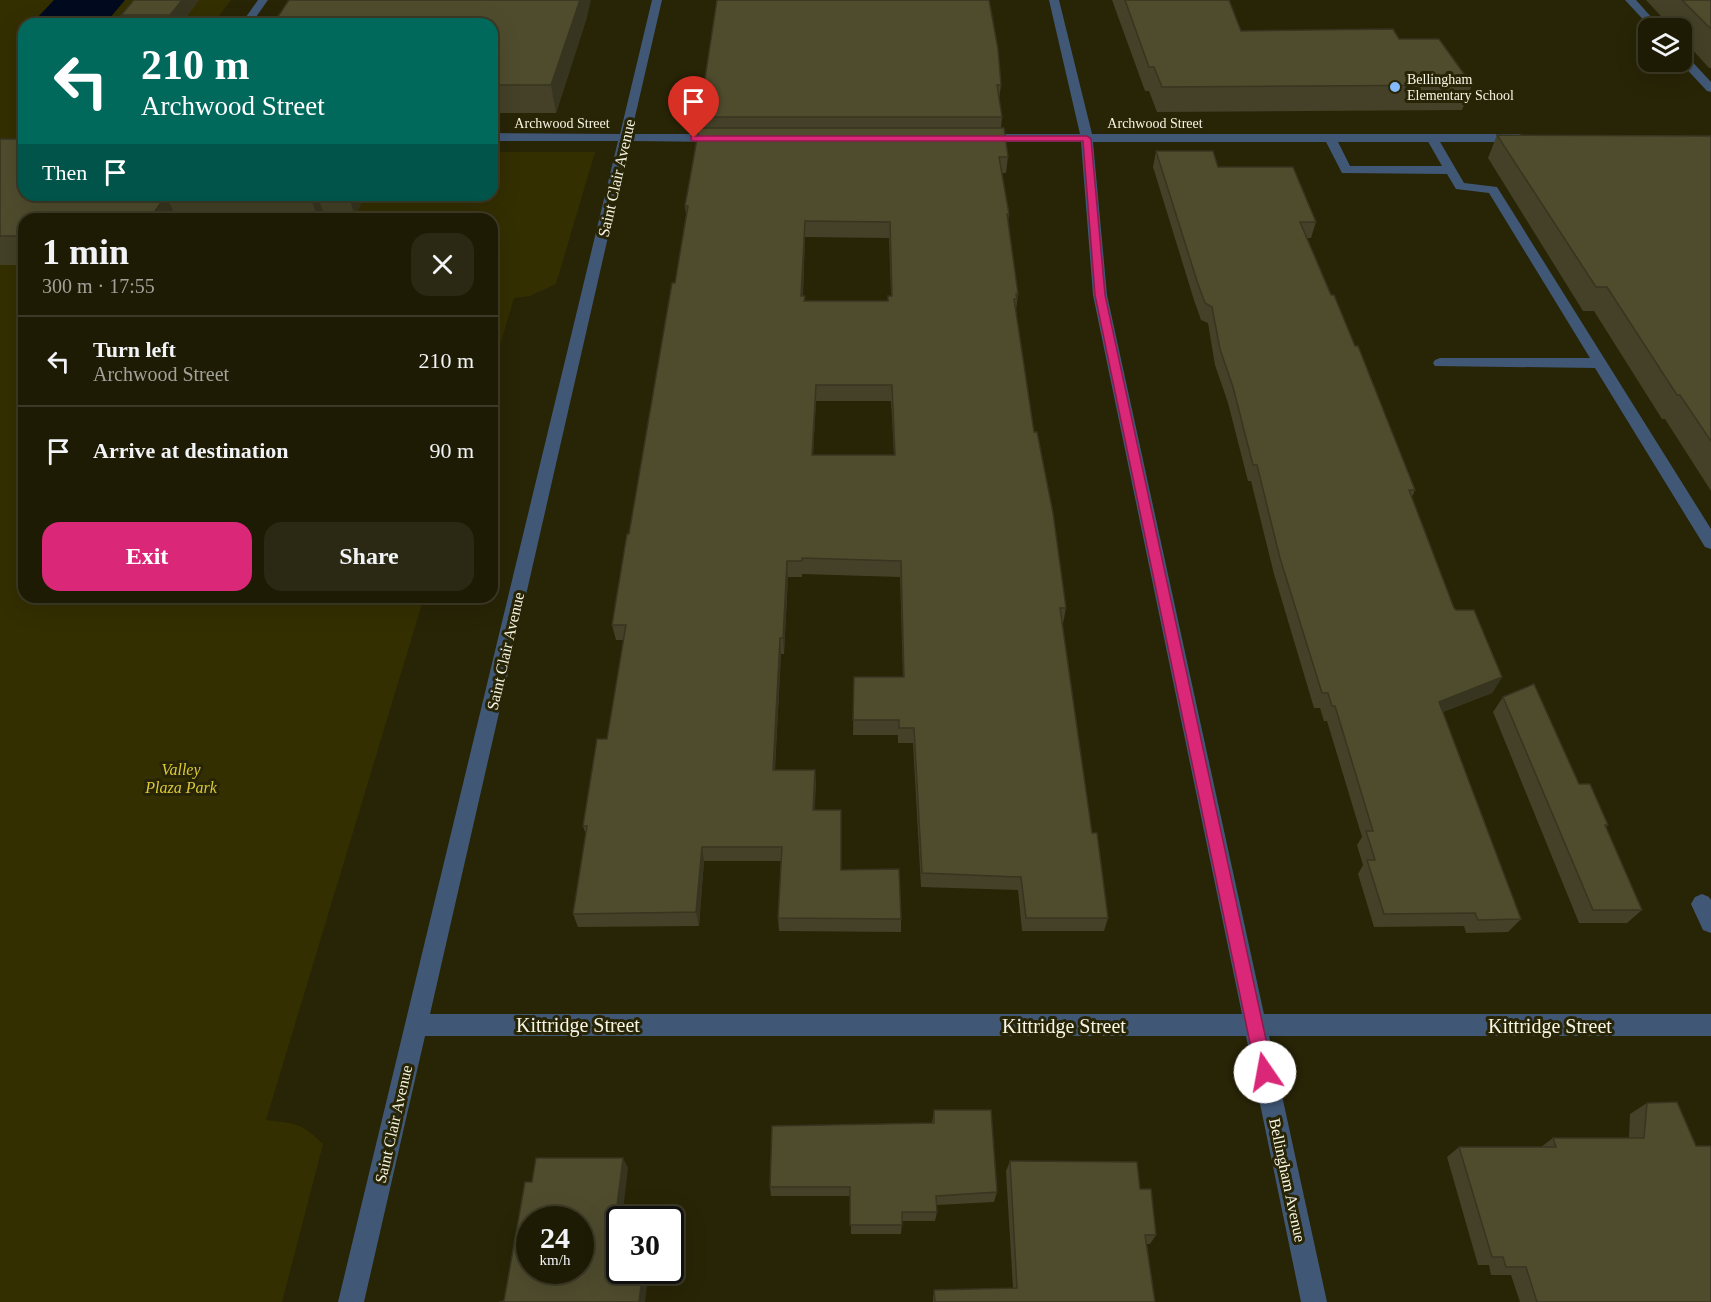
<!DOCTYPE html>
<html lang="en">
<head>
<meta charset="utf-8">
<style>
	:root { --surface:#1e1b04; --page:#2b2813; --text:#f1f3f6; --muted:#a1a19a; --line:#3c3926; --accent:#db2777 }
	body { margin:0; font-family:"Times New Roman",serif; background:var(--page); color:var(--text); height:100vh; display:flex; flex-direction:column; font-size:22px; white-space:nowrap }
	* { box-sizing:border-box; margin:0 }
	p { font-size:20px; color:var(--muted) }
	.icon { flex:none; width:33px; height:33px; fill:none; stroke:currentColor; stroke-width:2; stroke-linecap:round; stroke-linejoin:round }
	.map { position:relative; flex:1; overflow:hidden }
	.side { position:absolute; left:18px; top:213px; width:480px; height:390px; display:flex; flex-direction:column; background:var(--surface); border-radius:18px; box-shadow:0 6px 24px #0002,0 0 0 2px var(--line) }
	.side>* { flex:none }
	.hud { position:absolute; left:18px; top:18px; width:480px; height:183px; border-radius:18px; box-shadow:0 6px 24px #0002,0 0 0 2px var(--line); background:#00695c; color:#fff; overflow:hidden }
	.tools { position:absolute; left:1638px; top:18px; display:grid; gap:12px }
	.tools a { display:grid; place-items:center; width:54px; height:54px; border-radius:12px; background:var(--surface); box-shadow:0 6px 24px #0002,0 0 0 2px var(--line); font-size:30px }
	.speed { position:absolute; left:516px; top:1206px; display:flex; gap:12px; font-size:30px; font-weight:700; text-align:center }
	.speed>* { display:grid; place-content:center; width:78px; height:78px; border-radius:50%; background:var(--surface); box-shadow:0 6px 24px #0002,0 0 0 2px var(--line); line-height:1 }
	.speed small { font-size:15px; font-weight:400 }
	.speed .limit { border:3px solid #111; border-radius:9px; background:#fff; color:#111 }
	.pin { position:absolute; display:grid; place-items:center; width:51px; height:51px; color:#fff; margin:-62px -26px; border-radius:50% 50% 50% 0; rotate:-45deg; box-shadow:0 0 6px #0007 }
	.pin .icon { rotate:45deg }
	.me { position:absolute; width:66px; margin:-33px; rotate:348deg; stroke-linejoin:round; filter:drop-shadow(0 0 4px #0008) }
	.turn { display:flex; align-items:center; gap:21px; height:126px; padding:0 24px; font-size:27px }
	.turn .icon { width:78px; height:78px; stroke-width:2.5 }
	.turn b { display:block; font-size:42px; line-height:51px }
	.then { display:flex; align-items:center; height:57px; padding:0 24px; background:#0003; gap:12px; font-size:22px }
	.round { display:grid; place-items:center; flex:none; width:63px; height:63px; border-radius:18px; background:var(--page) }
	.head { display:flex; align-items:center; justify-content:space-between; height:102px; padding:0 24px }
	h1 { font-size:36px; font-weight:600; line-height:45px }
	.cta { display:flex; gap:12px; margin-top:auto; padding:12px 24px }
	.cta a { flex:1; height:69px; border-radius:18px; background:var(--accent); color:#fff; font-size:24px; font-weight:600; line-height:69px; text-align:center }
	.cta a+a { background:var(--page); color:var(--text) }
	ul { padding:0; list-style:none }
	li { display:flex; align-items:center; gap:18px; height:90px; padding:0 24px; border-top:2px solid var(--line) }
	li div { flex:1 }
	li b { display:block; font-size:22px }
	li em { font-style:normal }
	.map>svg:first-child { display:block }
	.green { fill:#342f00 }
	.water { fill:#000a1f }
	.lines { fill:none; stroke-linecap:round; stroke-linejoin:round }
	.service { fill:#405876; fill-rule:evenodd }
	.minor { fill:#405876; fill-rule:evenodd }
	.wall { fill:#444128; fill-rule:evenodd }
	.shaded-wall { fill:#373520 }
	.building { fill:#4f4c2e; stroke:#373520; stroke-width:1.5; fill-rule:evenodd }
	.route { fill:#db2777; stroke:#8e194d; stroke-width:1.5 }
	.poi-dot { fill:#86bbfb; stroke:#282406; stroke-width:2 }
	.labels { text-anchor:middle; stroke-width:6; stroke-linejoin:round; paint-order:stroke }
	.far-poi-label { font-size:14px; fill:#f7f5e4; stroke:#282406; text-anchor:start }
	.far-street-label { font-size:14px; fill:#f7f5e4; stroke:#282406 }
	.street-label { font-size:16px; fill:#f7f5e4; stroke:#282406 }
	.park-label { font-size:16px; font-style:italic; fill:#daca36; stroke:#282406 }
	.near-street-label { font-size:20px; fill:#f7f5e4; stroke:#282406 }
</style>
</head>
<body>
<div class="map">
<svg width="1711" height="1302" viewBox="0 0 1711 1302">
	<rect width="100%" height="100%" fill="#282406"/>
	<path class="green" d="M0 0H231L213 24H24V195H492V152H595L556 284 530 296 514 298 492 372V219H24V597H424L266 1120C296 1124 299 1121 323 1144L282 1302H0Z"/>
	<path class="water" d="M54 0H125L109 19H36Z"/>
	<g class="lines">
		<g class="service">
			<path d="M1625 0H1636L1661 28H1651Z"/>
			<path d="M1682 54 1686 55 1711 82V92L1707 91 1680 62Z"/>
			<path d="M1330 134 1336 138 1350 166H1442L1426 138 1428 135H1436L1464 183 1497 187 1711 529V549L1705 547 1595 368 1435 366 1433 363 1435 360 1440 358H1590L1489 193 1456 189 1447 174 1342 173 1324 138Z"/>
			<path d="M1702 894 1709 897 1711 900V933L1703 930 1691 904 1695 897Z"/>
		</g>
		<g class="minor">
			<path d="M258 0H268L251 24H241Z"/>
			<path d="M652 0H662L631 134H722L728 138 722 142 630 141 430 1014H1242L1093 295 1081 142H981L975 138 981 134H1080L1049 0H1059L1092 134H1520L1526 138 1520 142H1093L1107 295 1264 1014H1711V1036H1269L1327 1302H1301L1246 1036H425L364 1302H338L618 141H492V133L620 134Z"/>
		</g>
	</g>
	<g class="wall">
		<path d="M199 0 181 24H125L121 15Z"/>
		<path d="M1112 0H1229L1241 31 1399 39 1472 85 1462 110 1157 112 1149 91H1145Z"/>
		<path d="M1646 0H1711V68H1709L1682 38V28H1672Z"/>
		<path d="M587 17 556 113H492V24Z"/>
		<path d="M1001 85 999 100 1002 117 1001 128 1008 157 1006 173H1002L1009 214 1008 222 1018 294 1016 310 1034 432 1066 608 1063 624H1062L1092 833 1108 918 1104 931H1022L1018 890 921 887 913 743H898V735H853L854 677H903L900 577 802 574V577H788L784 654H781L775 770H815L816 785 814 810 841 870 901 919V932L779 931 778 918 781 861H704L699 926 578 927 573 914 586 835 583 826 607 739 624 640H616L612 625 675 283 686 215 685 206 703 128 701 117 703 109 702 98ZM805 237 889 238 891 296 888 301H805V296H803ZM816 401H891L894 455H813Z"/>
		<path d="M1497 135 1711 136V491L1665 419H1662L1594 311H1583L1488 158Z"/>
		<path d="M0 139 24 195H365L355 216H325L324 219H24V265H0Z"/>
		<path d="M1156 151 1218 167 1316 222 1311 238H1307L1415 490 1412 497 1454 608 1502 677 1492 693 1443 712 1521 919 1508 932 1466 933 1464 926 1374 927 1358 874 1363 865 1357 845 1362 837 1327 721H1324L1320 708H1314L1274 574 1251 481H1248L1228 403 1215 365 1208 323 1201 320 1194 300 1153 167Z"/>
		<path d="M1503 697 1579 784 1608 825 1606 827 1642 910 1627 923H1579L1493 712Z"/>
		<path d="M1647 1103 1711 1302H1520L1511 1275H1491L1489 1265H1478L1447 1157 1459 1147H1541L1553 1138H1629L1630 1114Z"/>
		<path d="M934 1110 997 1192 994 1202 937 1205V1212L935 1221H902L901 1234H851L850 1196H771L770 1187 932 1123Z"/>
		<path d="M1010 1161 1140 1189 1156 1235 1150 1244H1147L1155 1302H933V1298L934 1290 1013 1288 1006 1171Z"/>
	</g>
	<g class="shaded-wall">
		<path d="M182 0H199L181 24H174L170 15Z"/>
		<path d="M580 0H591L587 17 556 113 551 85Z"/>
		<path d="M166 195 177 219H155L153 214Z"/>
		<path d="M310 195H317L325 216 324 219H318Z"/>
		<path d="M348 195H365L355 216Z"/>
		<path d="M90 214 93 219H87Z"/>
		<path d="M805 221V237L802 312 801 296Z"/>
		<path d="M816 385V401L812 471V455Z"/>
		<path d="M787 561 788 577 784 654 783 638Z"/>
		<path d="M780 638 781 654 774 784 773 770Z"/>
		<path d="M1502 677 1492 693 1429 717 1439 702Z"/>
		<path d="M815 770 816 785 814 825 813 810Z"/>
		<path d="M702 847 704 861 699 926 696 912Z"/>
		<path d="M623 1158 628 1168 622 1220 616 1214Z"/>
		<path d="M643 1270H649L645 1302H639Z"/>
	</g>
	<g class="building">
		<path d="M134 0H182L170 15H121Z"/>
		<path d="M289 0H580L551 85H492V24H273Z"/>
		<path d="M717 0H989L998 49 1001 85H997L1002 117H701L705 98H702Z"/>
		<path d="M1125 0H1229L1241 31 1393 29 1399 39H1439L1472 85 1162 87 1154 67H1149Z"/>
		<path d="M1682 0H1711V29Z"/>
		<path d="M699 128H1004L1008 157H999L1009 214H1007L1018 294H1016L1017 299H1014L1034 432H1037L1053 513 1066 608H1060L1092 833H1097L1108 918H1026L1021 877 922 873 914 728H899V720H853L854 677H904L901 561 802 558V561H787L783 638H780L773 770H815L813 810H841V870L899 869 901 919 778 918 782 847H702L696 912 573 914 587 826H583L597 739H607L626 625H612L627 534H629L672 283H675L688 206H685ZM805 221 890 222 892 296H888V301H804L805 296H801ZM816 385H892L895 455H812Z"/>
		<path d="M1497 135 1711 136V441L1680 395H1677L1607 287H1596Z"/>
		<path d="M0 139H24V195H310H166L153 214H90L87 219H24V236H0Z"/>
		<path d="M1156 151H1213L1218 167H1293L1316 222H1300L1331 295H1334L1355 346H1358L1415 490H1409L1454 608 1456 610H1474L1502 677 1439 702 1521 919 1478 920 1475 913 1384 914 1367 860H1375L1366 831H1373L1335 706H1332L1328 693H1322L1280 558 1257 465H1253L1233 387 1220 349 1212 307 1205 303 1198 284Z"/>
		<path d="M1534 684 1579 784H1590L1608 825H1605L1642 910H1593L1503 697Z"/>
		<path d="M1677 1102 1696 1146H1711V1302H1537L1526 1267H1506L1503 1257H1492L1459 1147H1556L1553 1138H1644L1647 1103Z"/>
		<path d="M934 1110H991L997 1192 936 1196 937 1212H902V1225H850V1187H770L772 1126 934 1123Z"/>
		<path d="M536 1158H623L616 1214H649V1220H620V1270H643L639 1302H499L504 1301 525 1182H532ZM530 1220H580V1270H530Z"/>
		<path d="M1010 1161 1137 1162 1140 1189H1151L1156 1235H1145L1155 1302H935L934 1290 1017 1288Z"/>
	</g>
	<path class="route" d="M691 136H1087L1091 139 1105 295 1273 1072 1271 1078 1265 1081 1258 1078 1256 1072 1095 295 1083 141H694L691 140Z"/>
	<circle class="poi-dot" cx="1395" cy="87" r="6"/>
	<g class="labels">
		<g class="far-poi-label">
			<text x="1407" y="84">Bellingham<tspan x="1407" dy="16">Elementary School</tspan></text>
		</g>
		<g class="far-street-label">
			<text x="562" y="128">Archwood Street</text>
			<text x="1155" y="128">Archwood Street</text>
		</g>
		<g class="street-label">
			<text transform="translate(616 178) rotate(-77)" y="6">Saint Clair Avenue</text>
			<text transform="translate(505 651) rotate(-77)" y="6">Saint Clair Avenue</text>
			<text transform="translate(393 1124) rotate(-77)" y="6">Saint Clair Avenue</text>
			<text transform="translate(1288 1180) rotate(78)" y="6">Bellingham Avenue</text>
		</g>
		<g class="park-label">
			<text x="181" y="775">Valley<tspan x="181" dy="18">Plaza Park</tspan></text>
		</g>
		<g class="near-street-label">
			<text x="578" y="1032">Kittridge Street</text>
			<text x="1064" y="1033">Kittridge Street</text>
			<text x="1550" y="1033">Kittridge Street</text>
		</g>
	</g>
</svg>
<div class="tools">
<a><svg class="icon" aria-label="layers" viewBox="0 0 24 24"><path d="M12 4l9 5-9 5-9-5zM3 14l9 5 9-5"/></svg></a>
</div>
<div class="speed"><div>24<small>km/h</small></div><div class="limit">30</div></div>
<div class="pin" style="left:694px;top:138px;background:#d93025"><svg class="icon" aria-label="arrive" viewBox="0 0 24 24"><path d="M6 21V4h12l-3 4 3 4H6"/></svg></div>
<svg class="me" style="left:1265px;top:1072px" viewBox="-20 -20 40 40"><circle r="19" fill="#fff"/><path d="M0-13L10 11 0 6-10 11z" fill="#db2777"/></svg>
<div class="hud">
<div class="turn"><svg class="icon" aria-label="left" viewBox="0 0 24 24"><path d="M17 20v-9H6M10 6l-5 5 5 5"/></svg><div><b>210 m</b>Archwood Street</div></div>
<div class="then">Then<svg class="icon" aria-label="arrive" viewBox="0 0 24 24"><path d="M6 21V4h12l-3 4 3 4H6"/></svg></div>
</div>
<section class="side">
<div class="head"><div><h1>1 min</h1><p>300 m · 17:55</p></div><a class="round"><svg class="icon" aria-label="close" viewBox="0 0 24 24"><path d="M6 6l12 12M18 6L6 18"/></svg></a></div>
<ul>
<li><svg class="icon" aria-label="left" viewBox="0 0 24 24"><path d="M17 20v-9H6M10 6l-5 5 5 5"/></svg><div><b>Turn left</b><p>Archwood Street</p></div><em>210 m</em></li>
<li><svg class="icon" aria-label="arrive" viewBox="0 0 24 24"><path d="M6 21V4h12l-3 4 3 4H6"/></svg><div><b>Arrive at destination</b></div><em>90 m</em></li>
</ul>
<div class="cta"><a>Exit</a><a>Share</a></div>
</section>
</div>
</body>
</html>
